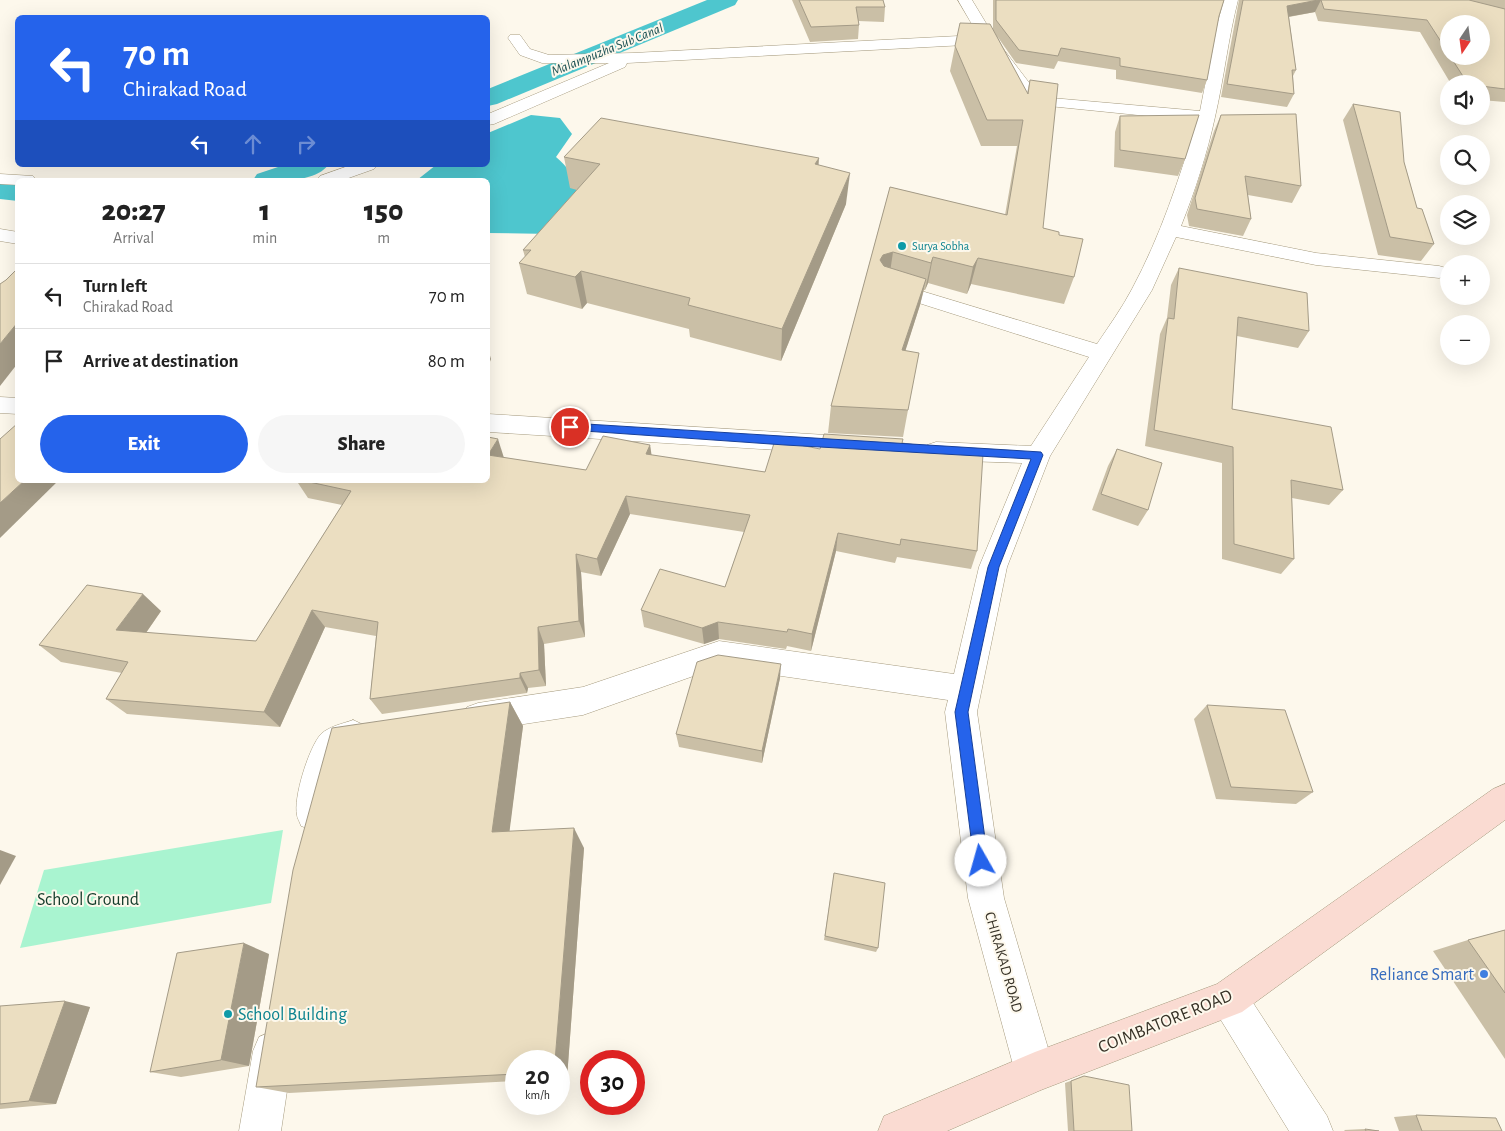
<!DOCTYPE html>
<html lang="en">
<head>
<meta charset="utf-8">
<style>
	:root { --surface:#fff; --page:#f6f6f6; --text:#222; --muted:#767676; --line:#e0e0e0; --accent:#2563eb }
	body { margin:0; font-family:"Alegreya Sans",sans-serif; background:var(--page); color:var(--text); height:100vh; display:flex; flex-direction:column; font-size:19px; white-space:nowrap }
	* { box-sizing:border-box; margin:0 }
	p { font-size:16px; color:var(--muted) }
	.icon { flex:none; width:28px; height:28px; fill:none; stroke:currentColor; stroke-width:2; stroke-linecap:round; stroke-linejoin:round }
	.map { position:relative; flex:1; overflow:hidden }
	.drawer { position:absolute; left:15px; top:178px; width:475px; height:305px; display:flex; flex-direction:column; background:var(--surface); border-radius:8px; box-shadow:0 5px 20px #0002 }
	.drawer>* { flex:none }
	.banner { position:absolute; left:15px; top:15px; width:475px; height:152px; border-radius:8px; box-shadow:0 5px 20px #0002; background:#2563eb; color:#fff; overflow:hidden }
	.needle { width:32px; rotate:193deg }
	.buttons { position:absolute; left:1440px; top:15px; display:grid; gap:10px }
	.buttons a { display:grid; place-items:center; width:50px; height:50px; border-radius:50%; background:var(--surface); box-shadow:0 5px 20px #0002; font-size:25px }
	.speed { position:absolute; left:505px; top:1050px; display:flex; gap:10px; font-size:25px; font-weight:700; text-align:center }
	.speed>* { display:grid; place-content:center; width:65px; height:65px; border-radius:50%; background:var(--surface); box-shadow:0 5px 20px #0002; line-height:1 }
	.speed small { font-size:12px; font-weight:400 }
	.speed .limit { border:8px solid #d22; background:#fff; color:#111 }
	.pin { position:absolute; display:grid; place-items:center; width:42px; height:42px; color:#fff; margin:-21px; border:2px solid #fff; border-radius:50%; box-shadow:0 1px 5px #0007 }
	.me { position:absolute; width:55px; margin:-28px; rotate:353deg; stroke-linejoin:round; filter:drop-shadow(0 0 4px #0008) }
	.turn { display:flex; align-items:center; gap:18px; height:105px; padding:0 25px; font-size:22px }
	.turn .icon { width:65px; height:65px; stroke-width:2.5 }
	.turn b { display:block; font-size:35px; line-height:42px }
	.lanes { display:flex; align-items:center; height:48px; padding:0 25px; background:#0003; justify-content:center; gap:25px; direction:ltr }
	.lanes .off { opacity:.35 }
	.eta { display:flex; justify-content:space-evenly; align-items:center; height:85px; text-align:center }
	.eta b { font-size:30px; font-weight:800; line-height:35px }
	.primary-button { display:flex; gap:10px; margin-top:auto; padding:10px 25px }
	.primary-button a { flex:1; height:58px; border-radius:30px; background:var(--accent); color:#fff; font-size:20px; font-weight:800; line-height:58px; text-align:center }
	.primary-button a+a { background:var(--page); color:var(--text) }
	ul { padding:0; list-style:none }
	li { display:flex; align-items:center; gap:15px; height:65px; padding:0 25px; border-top:1px solid var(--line) }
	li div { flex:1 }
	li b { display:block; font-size:19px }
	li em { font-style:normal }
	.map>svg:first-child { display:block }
	.green { fill:#a9f4d0 }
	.water { fill:#4ec6ce }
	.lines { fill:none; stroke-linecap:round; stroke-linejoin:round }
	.canal { fill:#4ec6ce; fill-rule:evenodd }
	.minor-casing { stroke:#a59a7e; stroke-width:1 }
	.secondary-casing { stroke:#a59a7e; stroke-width:1 }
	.minor { fill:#fff; fill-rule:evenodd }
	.secondary { fill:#fadbd2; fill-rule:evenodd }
	.wall { fill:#cabfa6; fill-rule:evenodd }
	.shaded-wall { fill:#a49b87 }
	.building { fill:#ebdec1; stroke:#a49b87 }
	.route { fill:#2563eb; stroke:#184099 }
	.culture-dot { fill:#0f9aa8; stroke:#fdf8ec; stroke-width:2 }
	.shop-dot { fill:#3f7fe0; stroke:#fdf8ec; stroke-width:2 }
	.labels { text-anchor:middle; stroke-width:4; stroke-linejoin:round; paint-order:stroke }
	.far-culture-label { font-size:12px; fill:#0d838f; stroke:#fdf8ec; text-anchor:start }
	.far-water-label { font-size:14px; font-style:italic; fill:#205457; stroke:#fdf8ec }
	.street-label { font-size:15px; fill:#363126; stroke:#fdf8ec }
	.near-park-label { font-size:18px; fill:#143c2b; stroke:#fdf8ec }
	.near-shop-label { font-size:18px; fill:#366cbe; stroke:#fdf8ec; text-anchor:end }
	.near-culture-label { font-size:18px; fill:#0d838f; stroke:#fdf8ec; text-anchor:start }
	.near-street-label { font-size:18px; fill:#363126; stroke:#fdf8ec }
</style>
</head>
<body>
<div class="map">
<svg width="1505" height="1131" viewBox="0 0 1505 1131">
	<rect width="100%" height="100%" fill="#fdf8ec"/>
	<path class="green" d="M283 830 271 903 20 948 44 870Z"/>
	<path class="water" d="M531 115 560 118 572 134 556 157C569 168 581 183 575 202 572 210 558 226 552 234L488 233V180H417L436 165H488V133Z"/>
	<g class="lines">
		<g class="canal">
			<path d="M707 0H738L735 5 497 104 488 106V89Z"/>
			<path d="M284 165H328C314 184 274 180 253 180L257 174Z"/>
			<path d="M0 181 18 183V201L0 199Z"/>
		</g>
		<g class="minor-casing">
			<g id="minor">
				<path d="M958 0H972L995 38 1040 97 1200 111 1216 29 1224 0H1238C1228 39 1224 78 1215 117 1207 154 1195 191 1181 226L1316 253 1439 266 1446 268 1449 271 1446 276 1439 278 1316 265 1176 237 1152 290 1050 456 1007 567 977 712 1004 898 1055 1072 1049 1086 1035 1092 1021 1086 1015 1072 968 898 945 712 948 700 719 667 583 715 478 731 467 727 462 717 467 707 478 703 583 687 719 641 954 674 979 567 1022 463 936 460 927 457 924 451 927 445 936 442 1031 446 1089 357 881 291 878 287 881 283 888 281 895 283 1097 344C1109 326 1122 308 1132 289 1161 235 1179 179 1197 121L1029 104 984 44 627 63 625 67 494 124 488 125V114L609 63H542L520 55 508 38 510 35H520L530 49 549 55 633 53 978 35Z"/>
				<path d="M351 165H377L374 169 343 180H317L320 176Z"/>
				<path d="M0 174 33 176 36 180H18V185L0 184Z"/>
				<path d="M0 229 18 232V244L0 241Z"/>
				<path d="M0 397 18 398V414L0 413Z"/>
				<path d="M488 414 858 437 867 440 870 446 867 452 858 455 488 432Z"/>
				<path d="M353 720 364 725 369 735 364 745C320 762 340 790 325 826L313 830 301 826C300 822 297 818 297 815 293 798 309 747 321 734 330 726 342 724 353 720Z"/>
				<path d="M1229 980 1242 986 1327 1116 1333 1131H1289L1216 1012 1210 999 1216 986Z"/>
				<path d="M273 1031 287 1037 293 1051 281 1131H239L253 1051 259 1037Z"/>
			</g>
		</g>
		<g class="secondary-casing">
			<path id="secondary" d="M1505 784V820L1242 1012 1041 1090 947 1131H878L884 1116 1035 1052 1217 984 1493 789Z"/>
		</g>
		<use href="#minor" class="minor"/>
		<use href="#secondary" class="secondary"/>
	</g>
	<g class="wall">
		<path d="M792 0H883L885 7 884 22 858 21 859 25 858 39 810 42Z"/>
		<path d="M993 0H1224L1219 16 1207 80 1202 93 1116 79V70L1058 61 1054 69 1016 63 997 36 1027 93 1030 80 1043 228 1059 235 1074 277 1064 304 971 284 967 294 928 283 925 290H924L920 305 905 351 908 410 903 437 828 433 831 406 890 187 1005 215 1017 146H981L950 71 955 46 993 30Z"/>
		<path d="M1239 0H1505V102L1481 100V84H1451L1420 32 1318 21 1315 12 1289 17 1296 70 1293 76 1294 94 1287 107 1221 97ZM1449 24 1481 56H1449Z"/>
		<path d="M1353 104 1404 162 1417 208 1434 244 1421 261 1378 255 1343 120Z"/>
		<path d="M1221 115 1301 186 1292 203 1248 195 1251 219 1243 236 1189 226 1187 215 1214 131Z"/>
		<path d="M1120 116 1185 159 1178 176 1114 167 1115 132Z"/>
		<path d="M564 157 818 165 846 204 781 361 690 337 689 329 587 303 582 309 527 294 519 263 525 257 523 250 577 190 570 188Z"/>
		<path d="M1179 268 1309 331 1298 348 1237 336 1232 409 1343 490 1329 505 1292 498 1294 559 1281 574 1222 559V463L1145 446 1160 334 1167 318 1171 285Z"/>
		<path d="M902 443 977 551 971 569 897 557 895 563 836 551 811 651 787 646 786 649 719 639 704 644 644 627 641 610 725 587 744 532 630 514 601 576 581 572 585 637 544 644 546 686 528 688 527 693 382 714 370 699 376 636 325 627 280 727 127 714 106 699 122 673 61 662 39 645 161 611 146 633 256 641 342 505 308 498 296 480H488L504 458 586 470 650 445 651 455 765 472 820 449Z"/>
		<path d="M1117 449 1148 510 1138 526 1092 510 1108 466Z"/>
		<path d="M780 678 762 763 679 747 676 734Z"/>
		<path d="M510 702 523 726 509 831 584 848 567 1078H559V1061H516V1081L289 1093 256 1087Z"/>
		<path d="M1207 705 1313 792 1296 804 1216 799 1194 719Z"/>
		<path d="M834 873 878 948 876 952 824 940Z"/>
		<path d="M1505 930V1059L1433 951 1468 940Z"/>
		<path d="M269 954 249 1066 181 1077 150 1072Z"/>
		<path d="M0 1006 90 1007 56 1104 0 1109Z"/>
		<path d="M1084 1076 1132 1131H1068L1065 1083Z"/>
		<path d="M1416 1115 1502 1131H1399L1394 1117Z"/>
		<path d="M1365 1129 1379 1131H1345L1344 1130Z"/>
	</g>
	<g class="shaded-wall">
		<path d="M1318 0H1321L1315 12 1281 18 1287 6Z"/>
		<path d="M819 158 817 189 815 164Z"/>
		<path d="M850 173 846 204 781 361 782 329Z"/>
		<path d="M893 252 889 279 880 260 883 255Z"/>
		<path d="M933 257 928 283 925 290 931 263Z"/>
		<path d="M978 258 971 284 967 294 973 267Z"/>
		<path d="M581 271 587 303 582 309 575 277Z"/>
		<path d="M926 279 920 305 897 377 902 350Z"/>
		<path d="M18 322V363L0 386V344Z"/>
		<path d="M488 349 491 359 488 367Z"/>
		<path d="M498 439 504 458 488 455Z"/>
		<path d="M650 445 653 464 646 454Z"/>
		<path d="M25 480H59L0 538V503Z"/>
		<path d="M626 496 630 514 601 576 597 559Z"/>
		<path d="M838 533 836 551 811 651 812 634Z"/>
		<path d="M576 554 581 572 585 637 579 621Z"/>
		<path d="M143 594 161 611 136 647 116 630Z"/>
		<path d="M312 610 325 627 280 727 264 712Z"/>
		<path d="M718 622 719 639 704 644 702 628Z"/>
		<path d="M538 627 544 644 546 686 539 670Z"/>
		<path d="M781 664 780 678 762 763V751Z"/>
		<path d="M520 673 528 688 527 693 520 678Z"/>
		<path d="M510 702 523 726 507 851 492 832Z"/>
		<path d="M574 828 584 848 567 1078 559 1074V1061H555Z"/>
		<path d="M0 850 16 856 0 885Z"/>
		<path d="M244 943 269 954 249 1066 221 1060Z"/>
		<path d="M65 1001 90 1007 56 1104 29 1101Z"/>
	</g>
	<g class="building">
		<path d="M799 0H883L885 7H856L859 25 811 27Z"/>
		<path d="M996 0H1224L1219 16 1207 80 1120 66V58L1061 48 1058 56 1019 50 996 20Z"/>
		<path d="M1243 0H1318L1287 6 1296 70H1292L1294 94 1227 84Z"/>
		<path d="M1321 0H1469L1505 9V89L1481 86V84H1468L1450 56H1481V24H1449V54L1427 20 1324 9Z"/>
		<path d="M960 23 990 24 1028 94 1030 80 1058 84 1043 228 1059 232V235L1083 239 1074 277 978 258 973 267 933 257 931 263 893 252 883 255 880 260 884 266 926 279 902 350 919 353 908 410 831 406 890 187 1007 215 1023 120H987L955 46Z"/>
		<path d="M1353 104 1400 112 1404 162 1417 208 1422 209 1434 244 1390 237Z"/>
		<path d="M1296 114 1301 186 1245 176 1251 219 1197 209 1195 198 1221 115Z"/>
		<path d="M1199 115 1185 159 1120 150V116Z"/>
		<path d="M601 118 819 158 815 164 850 173 782 329 688 305 690 298 581 271 575 277 519 263 531 250H523L600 164 564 157Z"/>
		<path d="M18 268V322L0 344V284L6 280Z"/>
		<path d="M1179 268 1307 293 1309 331 1238 317 1232 409 1331 427 1343 490 1291 480 1294 559 1234 544 1233 447 1154 430 1168 318 1174 319Z"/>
		<path d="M18 423V480H25L0 503V439Z"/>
		<path d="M824 434 903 439 902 443 983 454 977 551 901 539 900 545 838 533 812 634 788 629 787 632 718 622 702 628 641 610 660 569 725 587 750 515 626 496 597 559 576 554 579 621 538 627 539 670 520 673V678L370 699 378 622 312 610 264 712 106 699 128 662 39 645 87 585 143 594 116 630 256 641 351 491 300 480H488V437L498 439 488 455 586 470 603 436 650 445 646 454 765 472 775 440 820 449Z"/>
		<path d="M1117 449 1162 463 1148 510 1101 494Z"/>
		<path d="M718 655 781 664 762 751 676 734 697 662Z"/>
		<path d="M510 702 492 832 574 828 555 1061H516V1074L256 1087 293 870 332 728Z"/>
		<path d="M1207 705 1285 710 1313 792 1231 787Z"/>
		<path d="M834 873 885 883 878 948 825 936Z"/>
		<path d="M1505 930V993L1468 940Z"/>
		<path d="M244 943 221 1060 150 1072 177 953Z"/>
		<path d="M65 1001 29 1101 0 1104V1006Z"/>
		<path d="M1084 1076 1129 1085 1132 1131H1074L1071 1081Z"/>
		<path d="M1416 1115 1496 1118 1502 1131H1422Z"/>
		<path d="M1365 1129 1379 1131H1366Z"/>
	</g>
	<path class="route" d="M570 423 1041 452 1043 455 999 567 968 712 988 861 986 866 981 868 976 866 974 861 955 712 988 567 1031 459 785 445 570 430 565 427Z"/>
	<g class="culture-dot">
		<circle cx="902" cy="246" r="5"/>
		<circle cx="228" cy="1014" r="5"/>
	</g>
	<circle class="shop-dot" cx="1484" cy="974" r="5"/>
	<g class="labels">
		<g class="far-culture-label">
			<text x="912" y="250">Surya Sobha</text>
		</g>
		<g class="far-water-label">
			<text transform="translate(607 49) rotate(-22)" y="5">Malampuzha Sub Canal</text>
		</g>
		<g class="street-label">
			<text transform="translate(1004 962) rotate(74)" y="5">CHIRAKAD ROAD</text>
		</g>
		<g class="near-park-label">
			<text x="88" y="905">School Ground</text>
		</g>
		<g class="near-shop-label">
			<text x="1474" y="980">Reliance Smart</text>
		</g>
		<g class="near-culture-label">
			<text x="238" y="1020">School Building</text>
		</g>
		<g class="near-street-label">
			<text transform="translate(1165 1021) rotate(-22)" y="6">COIMBATORE ROAD</text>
		</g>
	</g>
</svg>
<div class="buttons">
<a><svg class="needle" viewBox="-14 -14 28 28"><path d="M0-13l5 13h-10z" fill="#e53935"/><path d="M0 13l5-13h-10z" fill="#767676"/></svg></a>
<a><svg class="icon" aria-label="sound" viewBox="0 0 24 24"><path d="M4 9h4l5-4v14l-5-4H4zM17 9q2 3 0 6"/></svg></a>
<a><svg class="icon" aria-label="search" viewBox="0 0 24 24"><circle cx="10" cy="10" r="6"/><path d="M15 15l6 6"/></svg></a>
<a><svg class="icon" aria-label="layers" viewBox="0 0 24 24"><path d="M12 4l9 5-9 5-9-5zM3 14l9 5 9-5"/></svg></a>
<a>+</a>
<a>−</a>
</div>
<div class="speed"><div>20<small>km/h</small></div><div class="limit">30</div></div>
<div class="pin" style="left:570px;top:427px;background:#d93025"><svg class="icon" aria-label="arrive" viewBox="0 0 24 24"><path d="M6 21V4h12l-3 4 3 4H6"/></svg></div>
<svg class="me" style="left:981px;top:861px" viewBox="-20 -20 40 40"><circle r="19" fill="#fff"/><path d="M0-13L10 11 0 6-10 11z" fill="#2563eb"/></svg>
<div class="banner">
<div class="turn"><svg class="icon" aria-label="left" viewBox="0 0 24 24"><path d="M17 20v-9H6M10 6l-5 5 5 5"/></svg><div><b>70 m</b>Chirakad Road</div></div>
<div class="lanes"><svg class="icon" aria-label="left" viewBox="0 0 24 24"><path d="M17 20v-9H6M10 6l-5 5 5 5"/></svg><svg class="icon off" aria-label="ahead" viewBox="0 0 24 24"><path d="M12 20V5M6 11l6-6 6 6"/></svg><svg class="icon off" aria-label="right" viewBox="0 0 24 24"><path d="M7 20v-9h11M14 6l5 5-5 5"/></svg></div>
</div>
<section class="drawer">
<div class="eta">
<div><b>20:27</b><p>Arrival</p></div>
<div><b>1</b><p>min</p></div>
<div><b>150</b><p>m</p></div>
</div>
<ul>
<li><svg class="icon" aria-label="left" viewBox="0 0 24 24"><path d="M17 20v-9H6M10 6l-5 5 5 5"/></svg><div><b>Turn left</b><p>Chirakad Road</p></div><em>70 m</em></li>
<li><svg class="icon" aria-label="arrive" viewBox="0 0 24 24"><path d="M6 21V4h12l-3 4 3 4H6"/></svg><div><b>Arrive at destination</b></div><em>80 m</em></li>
</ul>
<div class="primary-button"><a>Exit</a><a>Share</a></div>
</section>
</div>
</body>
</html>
